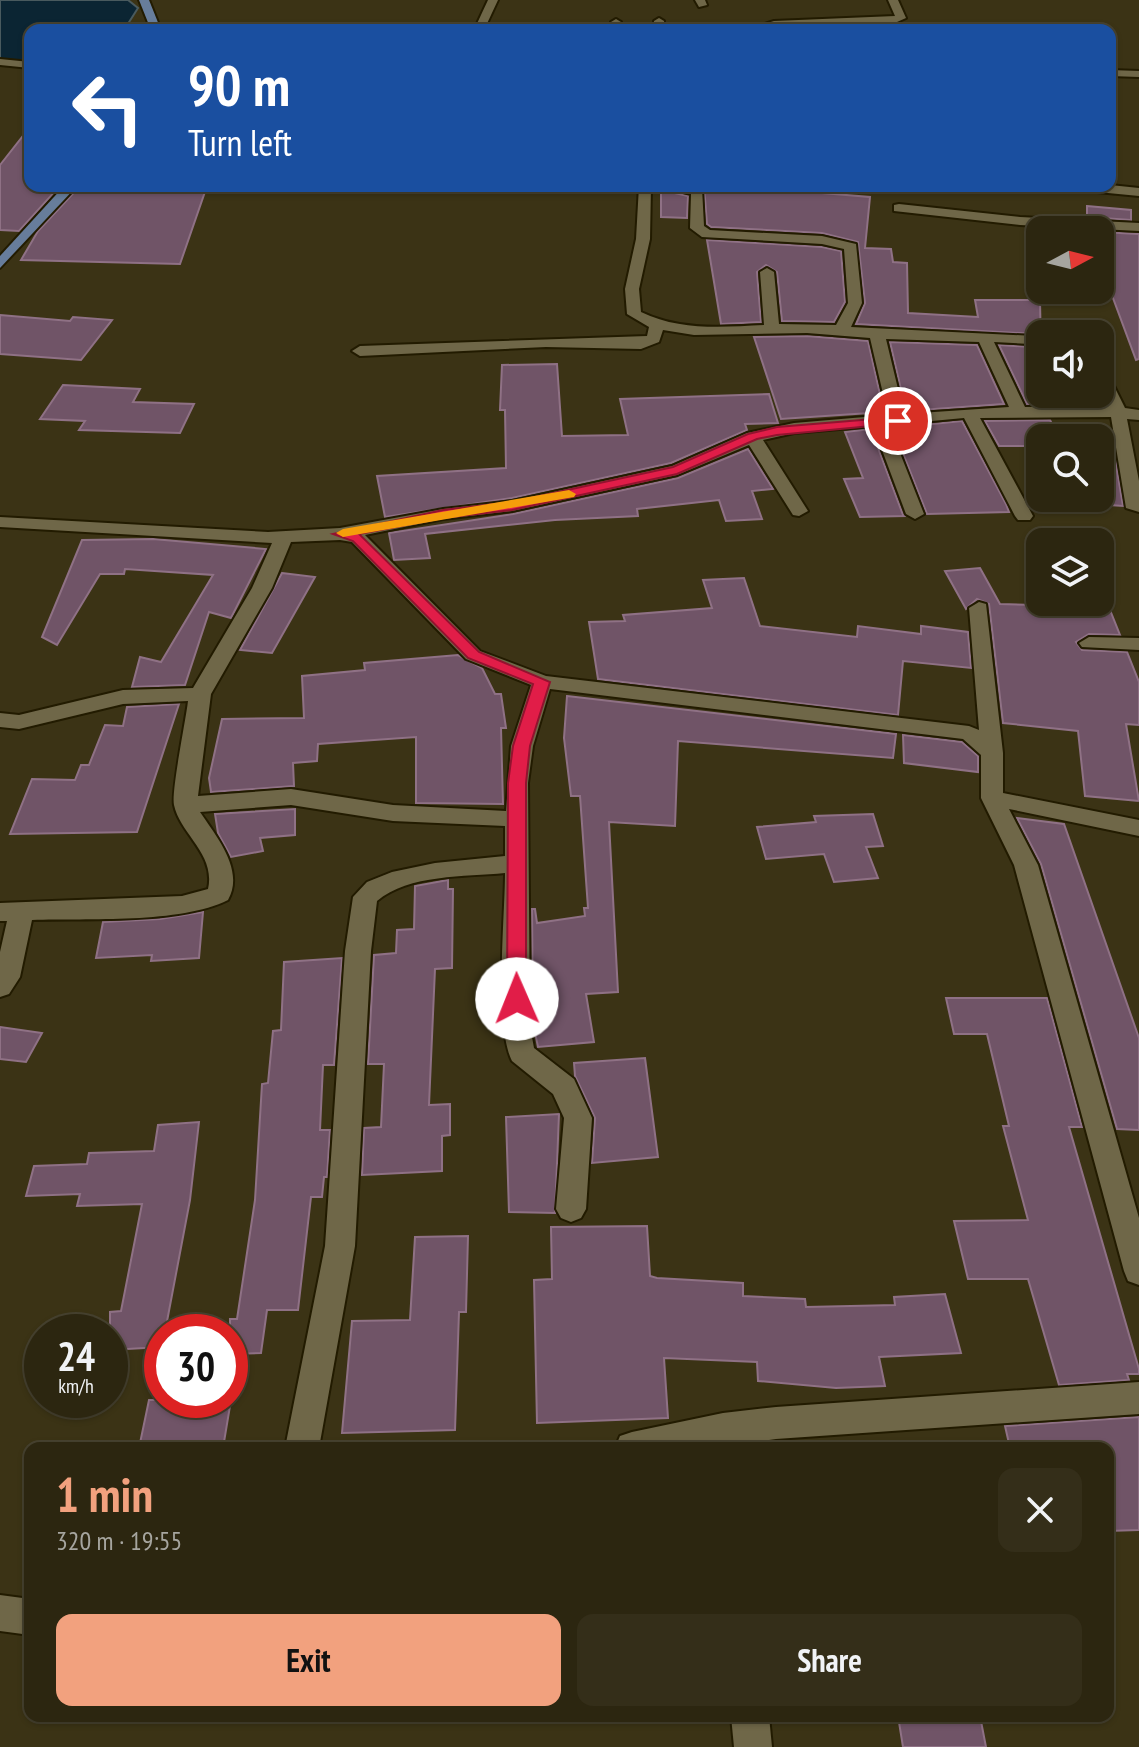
<!DOCTYPE html>
<html lang="en">
<head>
<meta charset="utf-8">
<style>
	:root { --surface:#2c2610; --page:#342e19; --text:#f1f3f6; --muted:#a6a59f; --line:#484330; --accent:#f2a17e }
	body { margin:0; font-family:"PT Sans Narrow",sans-serif; background:var(--page); color:var(--text); height:100vh; display:flex; flex-direction:column; font-size:30px; white-space:nowrap }
	* { box-sizing:border-box; margin:0 }
	p { font-size:26px; color:var(--muted) }
	.icon { flex:none; width:44px; height:44px; fill:none; stroke:currentColor; stroke-width:2; stroke-linecap:round; stroke-linejoin:round }
	.map { position:relative; flex:1; overflow:hidden }
	.drawer { position:absolute; left:24px; top:1442px; width:1090px; height:280px; display:flex; flex-direction:column; background:var(--surface); border-radius:16px; box-shadow:0 2px 6px #0004,0 0 0 2px var(--line) }
	.drawer>* { flex:none }
	.guide { position:absolute; left:24px; top:24px; width:1092px; height:168px; border-radius:16px; box-shadow:0 2px 6px #0004,0 0 0 2px var(--line); background:#1a4fa0; color:#fff; overflow:hidden }
	.needle { width:52px; rotate:83deg }
	.controls { position:absolute; left:1026px; top:216px; display:grid; gap:16px }
	.controls a { display:grid; place-items:center; width:88px; height:88px; border-radius:16px; background:var(--surface); box-shadow:0 2px 6px #0004,0 0 0 2px var(--line); font-size:40px }
	.speed { position:absolute; left:24px; top:1314px; display:flex; gap:16px; font-size:40px; font-weight:700; text-align:center }
	.speed>* { display:grid; place-content:center; width:104px; height:104px; border-radius:50%; background:var(--surface); box-shadow:0 2px 6px #0004,0 0 0 2px var(--line); line-height:1 }
	.speed small { font-size:20px; font-weight:400 }
	.speed .limit { border:12px solid #d22; background:#fff; color:#111 }
	.pin { position:absolute; display:grid; place-items:center; width:68px; height:68px; color:#fff; margin:-34px; border:4px solid #fff; border-radius:50%; box-shadow:0 2px 8px #0007 }
	.me { position:absolute; width:88px; margin:-44px; rotate:359deg; stroke-linejoin:round; filter:drop-shadow(0 0 6px #0008) }
	.turn { display:flex; align-items:center; gap:28px; height:168px; padding:0 32px; font-size:36px }
	.turn .icon { width:104px; height:104px; stroke-width:2.5 }
	.turn b { display:block; font-size:56px; line-height:68px }
	.round { display:grid; place-items:center; flex:none; width:84px; height:84px; border-radius:16px; background:var(--page) }
	.overview { display:flex; align-items:center; justify-content:space-between; height:136px; padding:0 32px }
	h1 { font-size:48px; font-weight:700; line-height:60px; color:var(--accent) }
	.action { display:flex; gap:16px; margin-top:auto; padding:16px 32px }
	.action a { flex:1; height:92px; border-radius:16px; background:var(--accent); color:#111; font-size:32px; font-weight:700; line-height:92px; text-align:center }
	.action a+a { background:var(--page); color:var(--text) }
	.map>svg:first-child { display:block }
	.water { fill:#0b2533; stroke:#495a5e; stroke-width:2 }
	.building { fill:#705467; stroke:#8f7185; stroke-width:2 }
	.lines { fill:none; stroke-linecap:round; stroke-linejoin:round }
	.minor-casing { stroke:#221b00; stroke-width:4 }
	.major-casing { stroke:#221b00; stroke-width:4 }
	.minor { fill:#6f6748; fill-rule:evenodd }
	.major { fill:#677d9b; fill-rule:evenodd }
	.route { fill:#e11d48; stroke:#92132f; stroke-width:2 }
	.slow { fill:#f59e0b }
</style>
</head>
<body>
<div class="map">
<svg width="1139" height="1747" viewBox="0 0 1139 1747">
	<rect width="100%" height="100%" fill="#3b3315"/>
	<path class="water" d="M0 0H128L138 8 124 30H30V60L0 61Z"/>
	<g class="building">
		<path d="M30 127V186L59 187 19 231 0 230V165Z"/>
		<path d="M80 186H207L180 264 21 260 38 231Z"/>
		<path d="M704 186H807L810 192 870 197 865 248 891 249 893 262 907 263 908 313 978 317 975 300H1040L1042 404H1027L999 345 1031 347 1037 344V334L856 324 865 303 858 242 822 233 711 227 707 224Z"/>
		<path d="M661 190 688 196 687 218 661 217Z"/>
		<path d="M1087 206 1131 210V220L1087 217Z"/>
		<path d="M1100 232 1139 234V359L1136 360 1100 263Z"/>
		<path d="M707 240 822 247 841 251 845 302 834 322 782 321 777 272 766 265 757 272 761 322 721 324Z"/>
		<path d="M0 315 70 321 73 317 112 320 81 360 0 354Z"/>
		<path d="M807 336 868 341 884 412 781 419 754 337Z"/>
		<path d="M890 342 977 345 1004 404 906 411Z"/>
		<path d="M557 364 562 436 628 435 620 399 769 394 778 423 745 424 747 430 671 463 512 498 385 517 377 476 506 468 505 410H500L502 365Z"/>
		<path d="M63 385 140 389 133 402 194 404 180 433 79 430 85 421 40 419Z"/>
		<path d="M1050 420 1059 438H1040V446H999L985 421Z"/>
		<path d="M962 421 1006 504 1009 512 927 514 893 428Z"/>
		<path d="M871 429 903 515 904 516 860 517 844 479 863 478 845 432Z"/>
		<path d="M1100 440H1112L1123 506 1109 505 1100 467Z"/>
		<path d="M748 449 773 489 752 491 762 519 726 521 719 500 637 509 638 516 555 520 425 534 430 558 394 560 389 533 513 514 678 478Z"/>
		<path d="M153 539 266 549 231 618 209 612 185 685 132 687 140 657 161 662 213 575 125 569 124 574H100L57 645 42 637 82 540Z"/>
		<path d="M980 568 1000 604 1035 605 1037 610H1110L1120 635 1089 634 1076 642 1082 650 1127 652 1139 682V725L1126 724 1139 801 1085 796 1078 731 1003 723 989 604 977 599 966 609 945 571Z"/>
		<path d="M282 573 315 577 272 653 240 650Z"/>
		<path d="M744 578 760 626 857 637 858 626 921 634V626L968 632 971 668 903 661 898 715 598 679 589 622 625 621 623 615 712 608 703 580Z"/>
		<path d="M458 655 482 668 495 694H501L506 728H501L503 804 416 803V737L318 744 317 761 293 763 294 786 211 792 209 778 222 719 304 718 302 676 365 670 364 663Z"/>
		<path d="M567 696 896 734 893 758 678 741 675 826 609 822 618 992 586 994 594 1042 538 1047 533 1023 532 909H535L537 923 585 916 584 908H588L580 796H571L564 738Z"/>
		<path d="M179 704 137 832 10 834 32 779 75 780 81 765H89L105 725 123 726 127 707Z"/>
		<path d="M903 735 962 742 978 756V772L904 763Z"/>
		<path d="M295 809V835L260 838 263 851 231 857 218 833 215 814Z"/>
		<path d="M873 814 883 846 866 847 878 878 834 882 824 854 766 859 757 827 816 822 814 816Z"/>
		<path d="M1017 818 1064 824 1139 1038V1130L1117 1129 1041 864Z"/>
		<path d="M448 880V889H453L452 968 435 969 429 1105 450 1104V1135L442 1136V1171L362 1175 364 1128 381 1127 384 1064H368L374 955 396 953 397 930 414 929 415 886Z"/>
		<path d="M203 912 199 958 151 961 152 955 96 958 103 922 160 919Z"/>
		<path d="M342 958 334 1065H323L320 1130H330L327 1177H324L322 1197H311L298 1310H267L261 1353 230 1354V1319H237L255 1200 262 1084 268 1083 273 1031 281 1030 284 962Z"/>
		<path d="M946 998H1047L1082 1127H1069L1139 1369V1374H1127L1129 1380 1059 1385 1028 1279H968L954 1221 1028 1220 1003 1126H1009L987 1034H954Z"/>
		<path d="M0 1027 42 1033 26 1062 0 1059Z"/>
		<path d="M645 1058 658 1157 592 1163 595 1118 575 1076 574 1063Z"/>
		<path d="M559 1114 555 1213 509 1212 506 1117Z"/>
		<path d="M199 1122 190 1200 165 1332H162V1347L110 1350V1312L121 1311 142 1204 77 1206 80 1194 26 1196 34 1166 87 1164 89 1153 154 1151 158 1125Z"/>
		<path d="M647 1226 650 1276 657 1278 743 1283V1296L805 1299 806 1307 895 1305 894 1297 945 1294 961 1353 879 1357 885 1386 836 1388 758 1381 757 1362 664 1358 668 1418 537 1423 534 1280 552 1279 551 1227Z"/>
		<path d="M468 1236 466 1312H459L455 1430 342 1433 352 1321 410 1320 415 1237Z"/>
		<path d="M149 1400H231L223 1448H139Z"/>
		<path d="M1139 1417V1530L1108 1531V1448H1010L1005 1426Z"/>
		<path d="M898 1716H980L986 1747H903Z"/>
	</g>
	<g class="lines">
		<g class="minor-casing">
			<g id="minor">
				<path d="M488 0H498L484 30H474Z"/>
				<path d="M695 0H705L707 5 699 7Z"/>
				<path d="M888 0H898L906 18 897 22 746 30 774 21 895 16Z"/>
				<path d="M659 18 664 21V30H654V21Z"/>
				<path d="M616 19 621 22 622 30H612L611 22Z"/>
				<path d="M0 59 30 62V68L0 65Z"/>
				<path d="M1110 70 1139 71V77L1110 76Z"/>
				<path d="M1110 185 1139 188V196L1077 190 1071 186Z"/>
				<path d="M639 186H651L650 239 639 289 641 312C680 331 722 327 764 325L760 272 767 268 774 272 779 324 836 325 848 303 844 249 822 244 702 237 690 228 691 194 659 186 702 188 704 226 710 230 822 236 856 244 862 303 851 327 1035 336V342L1030 344 994 342 1025 407 1107 406 1100 390V368L1106 370 1125 408 1139 410V420L1127 419 1139 481V512L1126 508 1111 417 980 418 1033 516 1030 520H1018L1015 516 964 418 889 425 924 514 915 519 906 514 873 426 794 433 763 440 808 511 799 516 793 515 749 445 677 475 512 511 443 519 365 535 480 651 546 676 969 726 979 730 969 608 979 602 986 604 1003 753V793L1139 820V836L1009 809 1038 865 1139 1218V1285L1128 1281 1124 1271 1014 865 981 798V755L963 739 550 689 533 746 528 783 530 1026 534 1048 574 1079 592 1118 586 1209 581 1218 571 1222 561 1218 556 1209 564 1118 553 1094 512 1061C494 1025 505 917 505 873 465 877 409 874 377 901L371 951 355 1246 319 1448H285L325 1246 345 951 353 897 367 882 392 872 435 863 505 856V826L393 821 291 805 200 812C216 836 245 870 228 900 180 924 88 918 32 920L20 977 9 994 0 997V952L7 921H0V903L182 896 208 889C216 854 180 834 174 805 171 792 186 719 188 701L123 704 19 729 0 727V713L19 715 123 690 193 688 252 588 272 543 0 527V517L268 532 340 528 443 509 512 501 672 466 747 433 794 423 888 415 870 338 807 333 694 335 663 330 659 342 641 349 546 347 360 356 352 351 360 346 647 336 649 327 627 314 625 289 636 239ZM886 339 979 342 1009 407 904 414ZM340 540 352 542 466 659 531 685 511 746 506 811 393 805 291 789 198 796 211 694 272 588 291 542Z"/>
				<path d="M899 204 1020 217 1139 223V231L1020 225 894 211V205Z"/>
				<path d="M1078 320 1083 322 1091 334H1075L1070 325Z"/>
				<path d="M1089 637 1139 638V650L1082 647 1079 643Z"/>
				<path d="M1139 1382V1414L776 1439 710 1448H615L620 1436 632 1432 723 1413 776 1407Z"/>
				<path d="M0 1595 30 1599V1635L0 1631Z"/>
				<path d="M731 1716H769L772 1747H734Z"/>
			</g>
		</g>
		<g class="major-casing">
			<g id="major">
				<path d="M139 0H149L161 30H151Z"/>
				<path d="M64 186H77L0 268V256Z"/>
			</g>
		</g>
		<use href="#minor" class="minor"/>
		<use href="#major" class="major"/>
	</g>
	<path class="route" d="M898 417 905 421 903 423 777 435 757 439 677 474 512 510 443 518 359 534 479 652 550 682 530 746 526 783V999L517 1006 510 1004 507 999 508 783 513 746 533 684 468 658 353 541 333 534 443 510 512 502 673 467 748 434 777 427Z"/>
	<path class="slow" d="M569 490 576 494 574 497 343 537 336 533 343 529Z"/>
</svg>
<div class="controls">
<a><svg class="needle" viewBox="-14 -14 28 28"><path d="M0-13l5 13h-10z" fill="#e53935"/><path d="M0 13l5-13h-10z" fill="#a6a59f"/></svg></a>
<a><svg class="icon" aria-label="sound" viewBox="0 0 24 24"><path d="M4 9h4l5-4v14l-5-4H4zM17 9q2 3 0 6"/></svg></a>
<a><svg class="icon" aria-label="search" viewBox="0 0 24 24"><circle cx="10" cy="10" r="6"/><path d="M15 15l6 6"/></svg></a>
<a><svg class="icon" aria-label="layers" viewBox="0 0 24 24"><path d="M12 4l9 5-9 5-9-5zM3 14l9 5 9-5"/></svg></a>
</div>
<div class="speed"><div>24<small>km/h</small></div><div class="limit">30</div></div>
<div class="pin" style="left:898px;top:421px;background:#d93025"><svg class="icon" aria-label="arrive" viewBox="0 0 24 24"><path d="M6 21V4h12l-3 4 3 4H6"/></svg></div>
<svg class="me" style="left:517px;top:999px" viewBox="-20 -20 40 40"><circle r="19" fill="#fff"/><path d="M0-13L10 11 0 6-10 11z" fill="#e11d48"/></svg>
<div class="guide">
<div class="turn"><svg class="icon" aria-label="left" viewBox="0 0 24 24"><path d="M17 20v-9H6M10 6l-5 5 5 5"/></svg><div><b>90 m</b>Turn left</div></div>
</div>
<section class="drawer">
<div class="overview"><div><h1>1 min</h1><p>320 m · 19:55</p></div><a class="round"><svg class="icon" aria-label="close" viewBox="0 0 24 24"><path d="M6 6l12 12M18 6L6 18"/></svg></a></div>
<div class="action"><a>Exit</a><a>Share</a></div>
</section>
</div>
</body>
</html>
